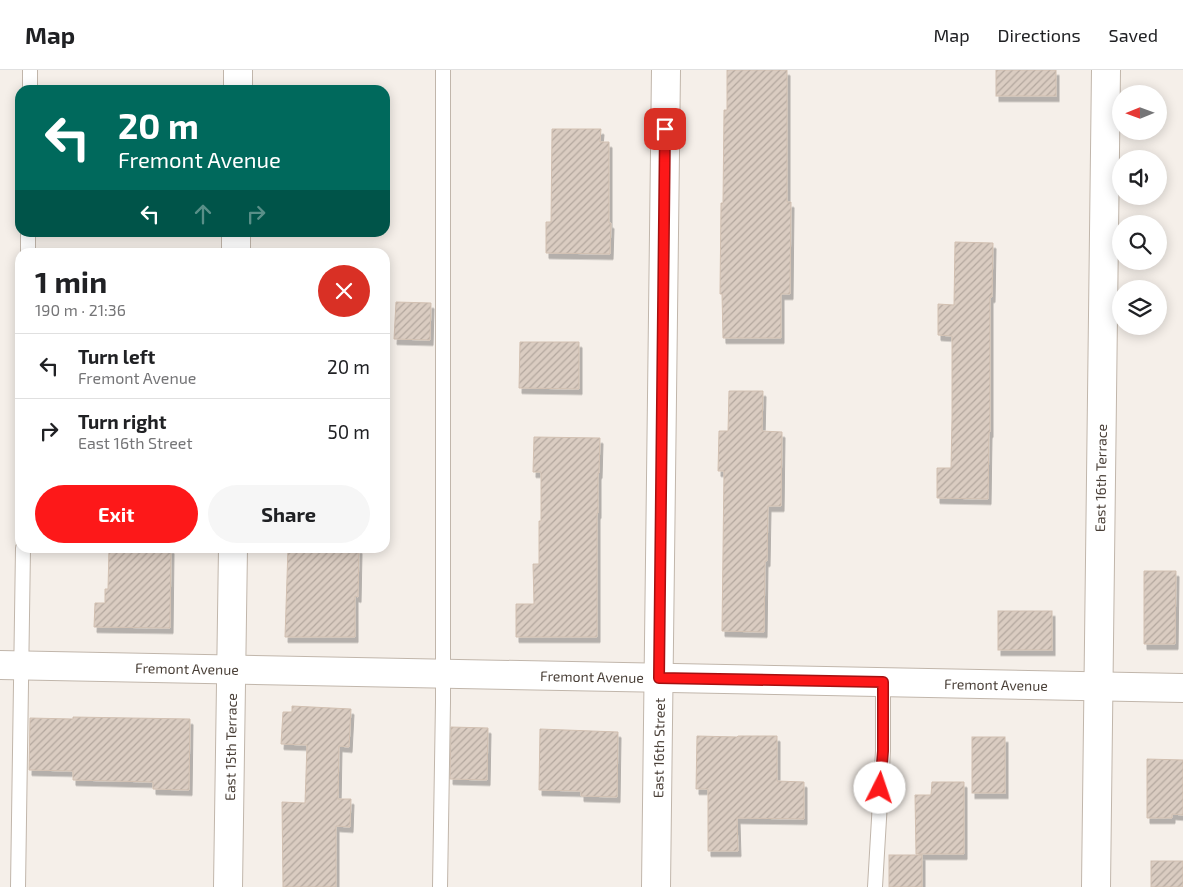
<!DOCTYPE html>
<html lang="en">
<head>
<meta charset="utf-8">
<style>
	:root { --surface:#fff; --page:#f6f6f6; --text:#202124; --muted:#757577; --line:#e0e0e0; --accent:#fd1819 }
	body { margin:0; font-family:"Exo 2",sans-serif; background:var(--page); color:var(--text); height:100vh; display:flex; flex-direction:column; font-size:19px; white-space:nowrap }
	* { box-sizing:border-box; margin:0 }
	p { font-size:16px; color:var(--muted) }
	.icon { flex:none; width:28px; height:28px; fill:none; stroke:currentColor; stroke-width:2; stroke-linecap:round; stroke-linejoin:round }
	.map { position:relative; flex:1; overflow:hidden }
	.drawer { position:absolute; left:15px; top:178px; width:375px; height:305px; display:flex; flex-direction:column; background:var(--surface); border-radius:15px; box-shadow:0 2px 12px #0003 }
	.drawer>* { flex:none }
	.top-card { position:absolute; left:15px; top:15px; width:375px; height:152px; border-radius:15px; box-shadow:0 2px 12px #0003; background:#00695c; color:#fff; overflow:hidden }
	.needle { width:32px; rotate:269deg }
	.fabs { position:absolute; left:1112px; top:15px; display:grid; gap:10px }
	.fabs a { display:grid; place-items:center; width:55px; height:55px; border-radius:50%; background:var(--surface); box-shadow:0 2px 12px #0003; font-size:25px }
	.pin { position:absolute; display:grid; place-items:center; width:42px; height:42px; color:#fff; margin:-21px; border-radius:10px; box-shadow:0 2px 8px #0006 }
	.me { position:absolute; width:55px; margin:-28px; rotate:4deg; stroke-linejoin:round; filter:drop-shadow(0 0 4px #0008) }
	.turn { display:flex; align-items:center; gap:18px; height:105px; padding:0 20px; font-size:22px }
	.turn .icon { width:65px; height:65px; stroke-width:2.5 }
	.turn b { display:block; font-size:35px; line-height:42px }
	.lanes { display:flex; align-items:center; height:48px; padding:0 20px; background:#0003; justify-content:center; gap:25px; direction:ltr }
	.lanes .off { opacity:.35 }
	.round { display:grid; place-items:center; flex:none; width:52px; height:52px; border-radius:26px; background:var(--page) }
	.overview { display:flex; align-items:center; justify-content:space-between; height:85px; padding:0 20px }
	h1 { font-size:30px; font-weight:700; line-height:38px }
	.button { display:flex; gap:10px; margin-top:auto; padding:10px 20px }
	.button a { flex:1; height:58px; border-radius:30px; background:var(--accent); color:#fff; font-size:20px; font-weight:700; line-height:58px; text-align:center }
	.button a+a { background:var(--page); color:var(--text) }
	ul { padding:0; list-style:none }
	li { display:flex; align-items:center; gap:15px; height:65px; padding:0 20px; border-top:1px solid var(--line) }
	li div { flex:1 }
	li b { display:block; font-size:19px }
	li em { font-style:normal }
	header { display:flex; align-items:center; gap:30px; box-sizing:border-box; height:70px; padding:0 25px; background:var(--surface); border-bottom:1px solid var(--line) }
	header strong { font-size:24px }
	nav { display:flex; gap:28px; margin-inline-start:auto; font-size:18px }
	.map>svg:first-child { display:block }
	.building { fill:url(#building-hatch); stroke:#d2c0b1; filter:url(#shadow) }
	.lines { fill:none; stroke-linecap:round; stroke-linejoin:round }
	.lane-casing { stroke:#c1b6ab; stroke-width:16 }
	.street-casing { stroke:#c1b6ab; stroke-width:30 }
	.lane { stroke:#fff; stroke-width:14 }
	.street { stroke:#fff; stroke-width:28 }
	.route-casing { stroke:#a41010; stroke-width:12 }
	.route { stroke:#fd1819; stroke-width:9 }
	.labels { text-anchor:middle; stroke-width:5; stroke-linejoin:round; paint-order:stroke }
	.street-label { font-size:14px; fill:#493f37; stroke:#fff }
</style>
</head>
<body>
<header>
<strong>Map</strong>
<nav><a>Map</a><a>Directions</a><a>Saved</a></nav>
</header>
<div class="map">
<svg width="1183" height="817" viewBox="0 0 1183 817">
	<defs>
		<pattern id="building-hatch" width="6" height="6" patternUnits="userSpaceOnUse" patternTransform="scale(1.25)"><rect width="6" height="6" fill="#daccc1"/><path d="M-1 1l2-2M0 6l6-6M5 7l2-2" fill="none" stroke="#b3a79e"/></pattern>
		<filter id="shadow"><feDropShadow dx="3" dy="5.5" stdDeviation="0" flood-color="#0004"/></filter>
	</defs>
	<rect width="100%" height="100%" fill="#f5efe9"/>
	<g class="building">
		<path d="M727 0H787V132H791L790 224H781V268H723L722 224H720L721 133H723L724 40H727Z"/>
		<rect x="996" y="0" width="60" height="26"/>
		<path d="M552 59H601L600 72H609V153H611L610 184 546 183V152H551Z"/>
		<path d="M955 172 993 173 992 227H990V362H989L988 429 937 428V398H951L952 348V266L938 265V234L954 235Z"/>
		<path d="M396 232 431 233 430 270 394 269Z"/>
		<path d="M520 272H579V319L519 318Z"/>
		<path d="M729 321H763L762 361 782 362 781 436H768L767 491H765L764 562 722 561 724 401H718L719 361H728Z"/>
		<path d="M534 367 600 368 599 403H598V443H597V567H516V534H534L533 494H539V451H541V402H533Z"/>
		<path d="M109 478H171L170 558 94 557 95 533H105V519H108Z"/>
		<path d="M288 478H359L358 527 355 526V567H285Z"/>
		<path d="M1144 501H1176L1175 574H1144Z"/>
		<rect x="998" y="541" width="54" height="39"/>
		<path d="M292 636 351 639 349 677 339 676 338 729H351L350 757 336 756V817H283L282 732 305 733 307 675 281 674 283 642H292Z"/>
		<path d="M73 647 190 649 189 720 153 719V712L73 710V701L29 700 30 648 73 649Z"/>
		<path d="M451 657 488 658 487 710 450 709Z"/>
		<path d="M540 659 618 662 617 727 581 726V721L539 720Z"/>
		<path d="M697 666 737 667 738 666H777V711L804 712V749L737 748 738 781H708V719H696Z"/>
		<rect x="972" y="667" width="33" height="56"/>
		<path d="M1147 689 1183 690V745L1172 744V748H1147Z"/>
		<path d="M932 712H964V784H916L915 725H931Z"/>
		<rect x="889" y="785" width="33" height="32"/>
		<rect x="1151" y="791" width="32" height="26"/>
	</g>
	<g class="lines">
		<g class="lane-casing">
			<g id="lane">
				<path d="M30 20V0"/>
				<path d="M28 182V162"/>
				<path d="M18 817 23 478"/>
				<path d="M440 817 443 632V0"/>
				<path d="M875 817 883 681V612"/>
			</g>
		</g>
		<g class="street-casing">
			<g id="street">
				<path d="M238 20V0"/>
				<path d="M236 182V162"/>
				<path d="M0 595 1183 618"/>
				<path d="M228 817 233 478"/>
				<path d="M656 817 666 0"/>
				<path d="M1096 817 1106 0"/>
			</g>
		</g>
		<use href="#lane" class="lane"/>
		<use href="#street" class="street"/>
	</g>
	<g class="lines">
		<g class="route-casing">
			<path id="route" d="M665 59 659 608 883 612V681L880 718"/>
		</g>
		<use href="#route" class="route"/>
	</g>
	<g class="labels">
		<g class="street-label">
			<text transform="translate(1101 408) rotate(-89)" y="5">East 16th Terrace</text>
			<text transform="translate(187 599) rotate(1)" y="5">Fremont Avenue</text>
			<text transform="translate(592 607) rotate(1)" y="5">Fremont Avenue</text>
			<text transform="translate(996 615) rotate(1)" y="5">Fremont Avenue</text>
			<text transform="translate(231 677) rotate(-89)" y="5">East 15th Terrace</text>
			<text transform="translate(659 678) rotate(-89)" y="5">East 16th Street</text>
		</g>
	</g>
</svg>
<div class="fabs">
<a><svg class="needle" viewBox="-14 -14 28 28"><path d="M0-13l5 13h-10z" fill="#e53935"/><path d="M0 13l5-13h-10z" fill="#757577"/></svg></a>
<a><svg class="icon" aria-label="sound" viewBox="0 0 24 24"><path d="M4 9h4l5-4v14l-5-4H4zM17 9q2 3 0 6"/></svg></a>
<a><svg class="icon" aria-label="search" viewBox="0 0 24 24"><circle cx="10" cy="10" r="6"/><path d="M15 15l6 6"/></svg></a>
<a><svg class="icon" aria-label="layers" viewBox="0 0 24 24"><path d="M12 4l9 5-9 5-9-5zM3 14l9 5 9-5"/></svg></a>
</div>
<div class="pin" style="left:665px;top:59px;background:#d93025"><svg class="icon" aria-label="arrive" viewBox="0 0 24 24"><path d="M6 21V4h12l-3 4 3 4H6"/></svg></div>
<svg class="me" style="left:880px;top:718px" viewBox="-20 -20 40 40"><circle r="19" fill="#fff"/><path d="M0-13L10 11 0 6-10 11z" fill="#fd1819"/></svg>
<div class="top-card">
<div class="turn"><svg class="icon" aria-label="left" viewBox="0 0 24 24"><path d="M17 20v-9H6M10 6l-5 5 5 5"/></svg><div><b>20 m</b>Fremont Avenue</div></div>
<div class="lanes"><svg class="icon" aria-label="left" viewBox="0 0 24 24"><path d="M17 20v-9H6M10 6l-5 5 5 5"/></svg><svg class="icon off" aria-label="ahead" viewBox="0 0 24 24"><path d="M12 20V5M6 11l6-6 6 6"/></svg><svg class="icon off" aria-label="right" viewBox="0 0 24 24"><path d="M7 20v-9h11M14 6l5 5-5 5"/></svg></div>
</div>
<section class="drawer">
<div class="overview"><div><h1>1 min</h1><p>190 m · 21:36</p></div><a class="round" style="background:#d93025;color:#fff"><svg class="icon" aria-label="close" viewBox="0 0 24 24"><path d="M6 6l12 12M18 6L6 18"/></svg></a></div>
<ul>
<li><svg class="icon" aria-label="left" viewBox="0 0 24 24"><path d="M17 20v-9H6M10 6l-5 5 5 5"/></svg><div><b>Turn left</b><p>Fremont Avenue</p></div><em>20 m</em></li>
<li><svg class="icon" aria-label="right" viewBox="0 0 24 24"><path d="M7 20v-9h11M14 6l5 5-5 5"/></svg><div><b>Turn right</b><p>East 16th Street</p></div><em>50 m</em></li>
</ul>
<div class="button"><a>Exit</a><a>Share</a></div>
</section>
</div>
</body>
</html>
